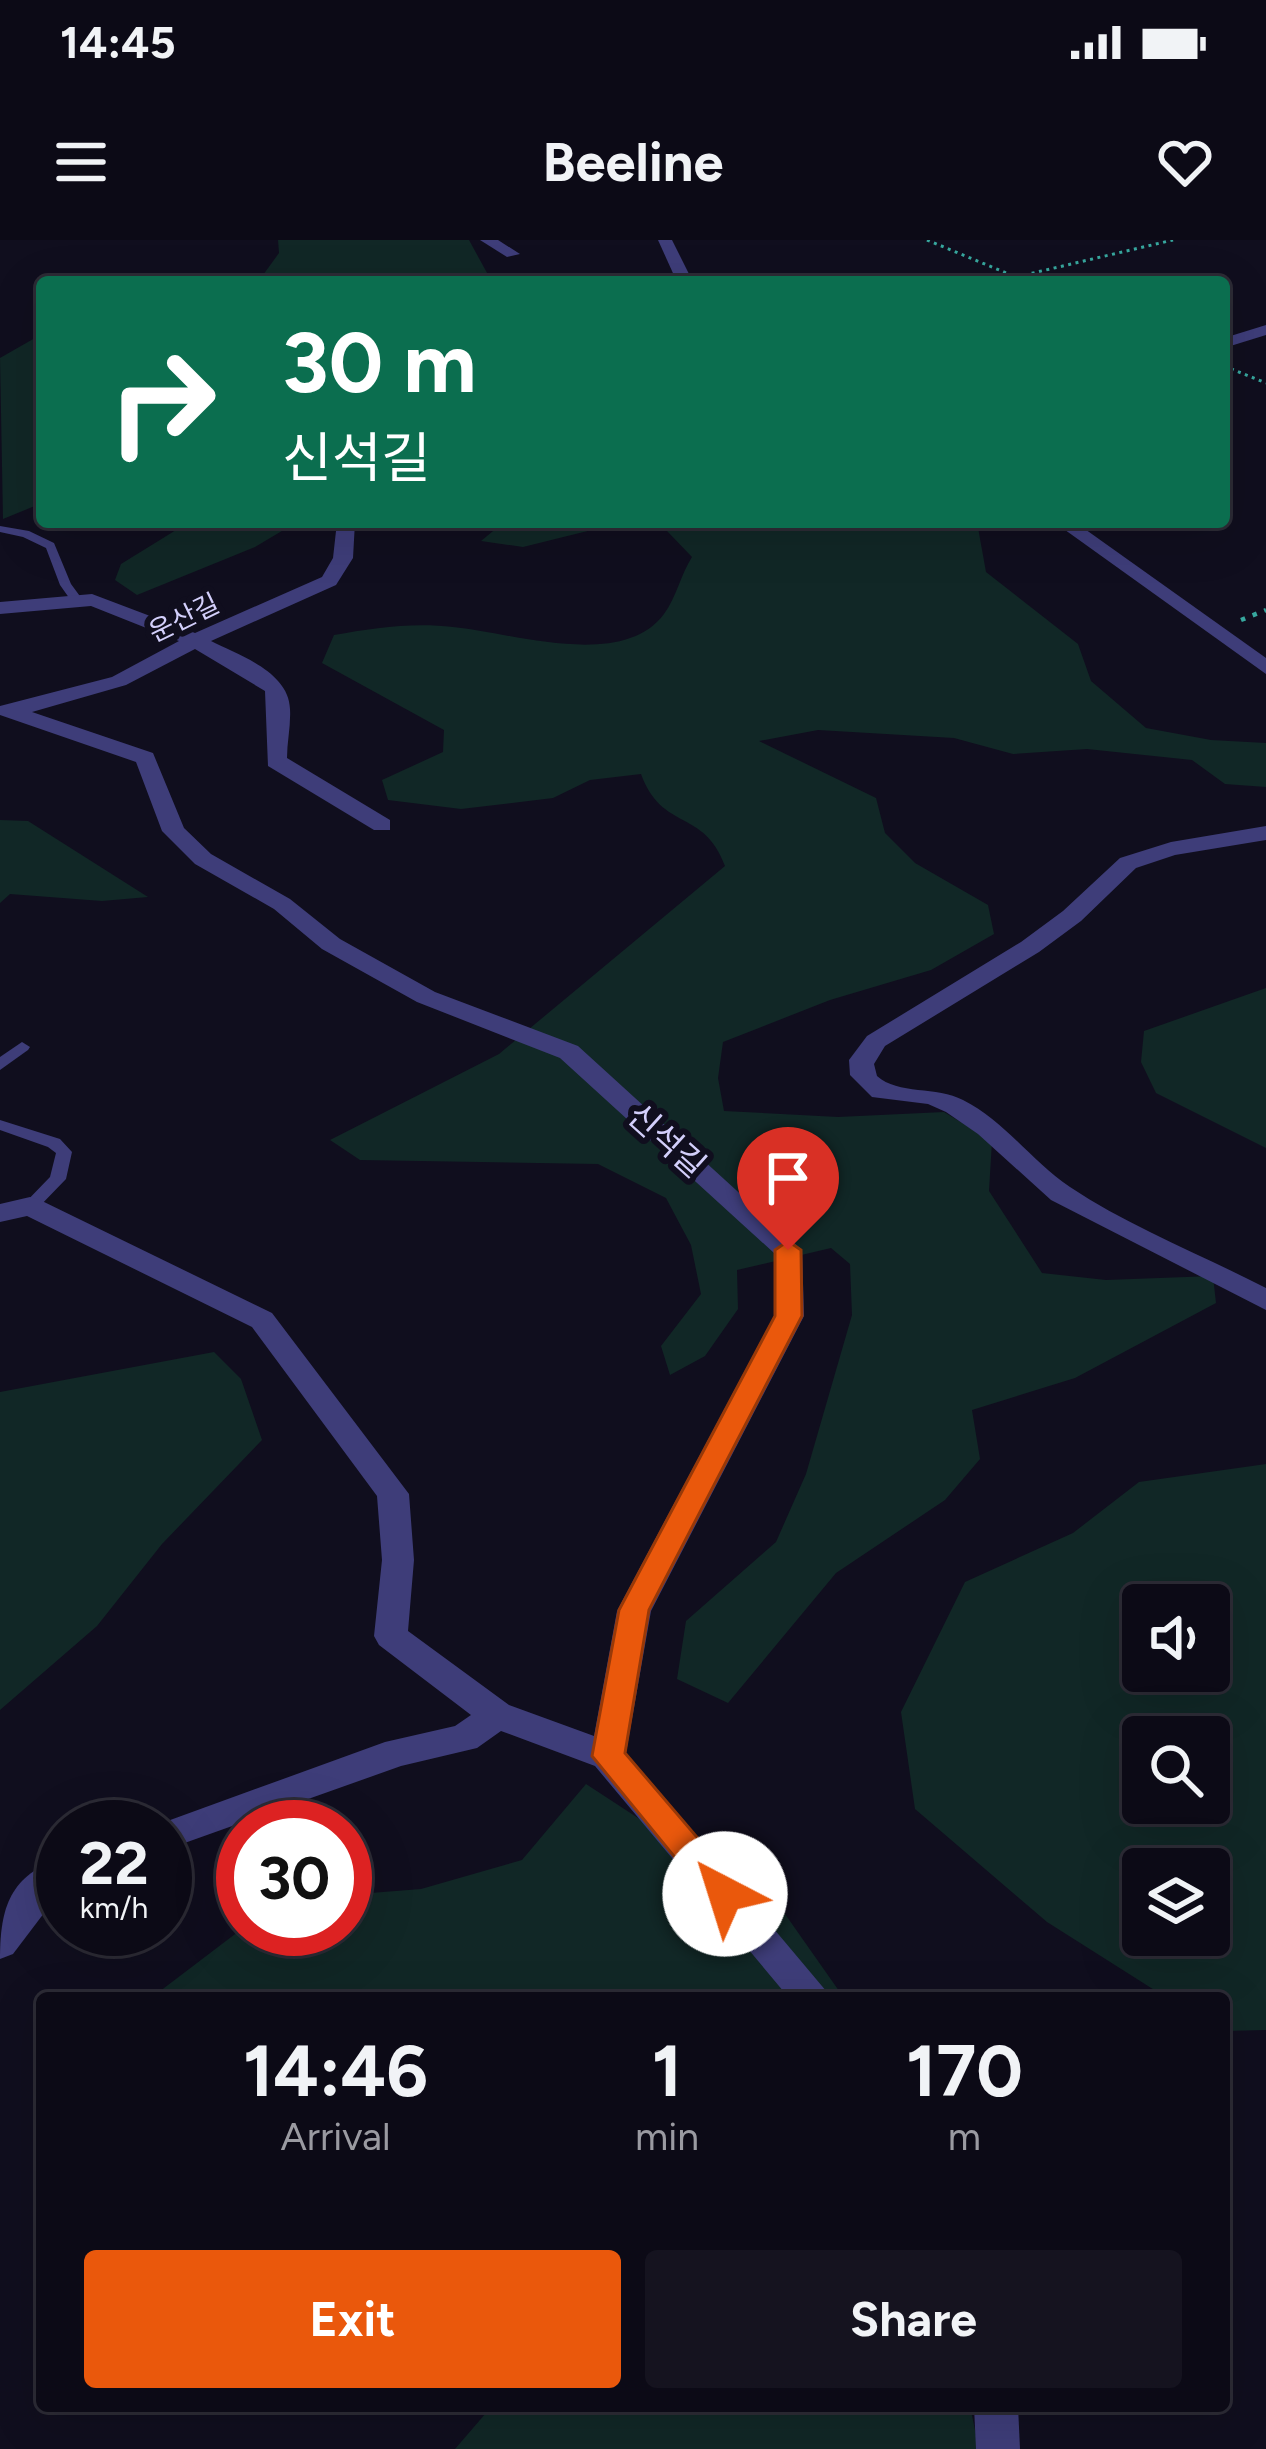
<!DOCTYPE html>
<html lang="en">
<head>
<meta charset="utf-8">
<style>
	:root { --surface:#0c0a16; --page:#15131f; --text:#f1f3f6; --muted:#9a9aa1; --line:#2c2b35; --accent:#ea580c }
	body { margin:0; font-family:Figtree,"Noto Sans KR",sans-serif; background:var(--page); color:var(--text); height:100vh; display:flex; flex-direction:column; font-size:45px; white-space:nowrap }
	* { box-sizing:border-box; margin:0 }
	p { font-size:39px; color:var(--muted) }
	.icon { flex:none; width:66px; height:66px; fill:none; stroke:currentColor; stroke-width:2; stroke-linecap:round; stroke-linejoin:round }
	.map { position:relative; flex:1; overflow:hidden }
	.sheet { position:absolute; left:36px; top:1752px; width:1194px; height:420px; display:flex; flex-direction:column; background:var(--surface); border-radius:12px; box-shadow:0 12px 48px #0002,0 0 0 3px var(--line) }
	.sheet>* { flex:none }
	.top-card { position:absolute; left:36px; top:36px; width:1194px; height:252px; border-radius:12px; box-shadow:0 12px 48px #0002,0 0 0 3px var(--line); background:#0b6e4f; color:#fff; overflow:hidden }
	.tools { position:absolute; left:1122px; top:1344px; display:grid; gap:24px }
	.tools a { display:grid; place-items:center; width:108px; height:108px; border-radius:12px; background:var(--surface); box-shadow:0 12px 48px #0002,0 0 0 3px var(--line); font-size:60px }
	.speed { position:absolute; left:36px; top:1560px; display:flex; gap:24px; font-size:60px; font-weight:700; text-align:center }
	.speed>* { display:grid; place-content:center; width:156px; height:156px; border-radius:50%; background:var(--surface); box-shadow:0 12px 48px #0002,0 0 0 3px var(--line); line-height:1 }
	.speed small { font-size:30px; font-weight:400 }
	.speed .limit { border:18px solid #d22; background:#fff; color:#111 }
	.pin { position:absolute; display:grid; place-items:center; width:102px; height:102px; color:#fff; margin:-123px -51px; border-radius:50% 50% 50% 0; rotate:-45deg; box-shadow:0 0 12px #0007 }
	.pin .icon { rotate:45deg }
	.me { position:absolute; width:132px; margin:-66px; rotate:320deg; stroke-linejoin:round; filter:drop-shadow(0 0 9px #0008) }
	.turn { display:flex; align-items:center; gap:42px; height:252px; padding:0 48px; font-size:54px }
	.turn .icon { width:156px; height:156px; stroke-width:2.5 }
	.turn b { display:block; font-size:84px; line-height:102px }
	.eta { display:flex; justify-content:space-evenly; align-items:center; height:204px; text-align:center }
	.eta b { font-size:72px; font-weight:700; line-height:84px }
	.primary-button { display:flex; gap:24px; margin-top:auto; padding:24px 48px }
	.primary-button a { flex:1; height:138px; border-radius:12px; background:var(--accent); color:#fff; font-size:48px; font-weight:700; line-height:138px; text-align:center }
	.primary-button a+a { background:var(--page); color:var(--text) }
	.status { display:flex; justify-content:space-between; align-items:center; height:84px; padding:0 60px; background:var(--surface); direction:ltr }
	.status svg { height:33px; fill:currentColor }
	header { display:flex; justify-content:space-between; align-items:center; height:156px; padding:0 48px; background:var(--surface); font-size:54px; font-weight:700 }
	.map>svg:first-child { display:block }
	.green { fill:#112726; fill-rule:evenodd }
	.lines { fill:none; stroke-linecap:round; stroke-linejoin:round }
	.path-far1 { stroke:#37a79e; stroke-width:3; stroke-dasharray:3 4.5; stroke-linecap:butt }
	.path { stroke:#37a79e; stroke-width:4.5; stroke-dasharray:4.5 8; stroke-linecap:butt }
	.lane { fill:#3e3d79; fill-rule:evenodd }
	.street { fill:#3e3d79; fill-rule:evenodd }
	.route { fill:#ea580c; stroke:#983908; stroke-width:3 }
	.labels { text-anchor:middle; stroke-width:12; stroke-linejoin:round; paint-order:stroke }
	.far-street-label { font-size:27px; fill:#d3cffb; stroke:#100e1e }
	.street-label { font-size:33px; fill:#d3cffb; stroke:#100e1e }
</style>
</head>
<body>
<div class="status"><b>14:45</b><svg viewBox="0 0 49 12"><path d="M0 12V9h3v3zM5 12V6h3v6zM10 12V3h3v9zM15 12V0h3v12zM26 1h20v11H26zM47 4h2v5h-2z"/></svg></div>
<header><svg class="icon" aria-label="menu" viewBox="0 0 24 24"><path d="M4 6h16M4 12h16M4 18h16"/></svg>Beeline<svg class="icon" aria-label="heart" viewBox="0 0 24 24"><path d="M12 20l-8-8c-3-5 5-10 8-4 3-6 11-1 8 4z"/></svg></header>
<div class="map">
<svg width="1266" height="2209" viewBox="0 0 1266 2209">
	<rect width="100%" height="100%" fill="#100e1e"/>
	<g class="green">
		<path d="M278 0H469L492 42H258L279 13Z"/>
		<path d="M42 94V263L3 279 0 118Z"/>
		<path d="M189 282H297L255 307 137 355 115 340 121 324Z"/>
		<path d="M504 282H624L523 307 481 301Z"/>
		<path d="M636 282H977L986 332 1078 404 1091 441 1146 488 1211 500 1266 503V547L1225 544 1192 520 1087 509 1013 514 954 498 818 490 759 501 876 558 885 593 915 623 988 665 994 694 931 730 830 760 723 802 718 838 724 871 838 877 944 872 992 901 989 951 1042 1033 1106 1040 1213 1036 1216 1063 1075 1138 972 1170 980 1219 945 1260 836 1333 728 1463 677 1439 686 1381 776 1302 806 1234 852 1075 850 1024 831 1008 737 1030 738 1069 705 1116 670 1135 661 1106 701 1054 691 1005 666 958 598 924 360 920 330 900 499 814 725 626C704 568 662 592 641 534L590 540 553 558 461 569 388 560 382 540 443 512 444 490 322 423 334 395C373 388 413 382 453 387 509 392 622 431 664 374 676 358 681 334 692 317L667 291Z"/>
		<path d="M0 580 28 581 148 657 102 661 10 654 0 663Z"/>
		<path d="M1266 748V908L1156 853 1141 822 1144 791Z"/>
		<path d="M214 1112 241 1139 262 1200 162 1304 97 1386 0 1470V1152Z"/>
		<path d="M1266 1224V1790L1224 1791V1758H1167L1047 1682 915 1569 901 1472 965 1342 1073 1293 1139 1242ZM1209 1365V1431H1143V1365ZM1209 1497V1563H1143V1497ZM1209 1629V1695H1143V1629Z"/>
		<path d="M586 1544 785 1674 844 1758H151L243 1688 345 1689V1655L421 1649 522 1620Z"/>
		<path d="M492 2166H970L979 2209H455Z"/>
	</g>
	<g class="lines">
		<g class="path-far1">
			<path d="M927 0 1016 37 1173 0"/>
			<path d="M1224 126 1266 143"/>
		</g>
		<path class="path" d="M1241 380 1266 370"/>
		<g class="lane">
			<path d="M0 286 29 291 54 303 71 344 82 359 80 362H72L60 345 46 308 23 297 0 292Z"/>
			<path d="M22 802 30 807 28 810 0 830V817Z"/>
			<path d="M0 880 60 899 72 912 66 939 36 970 30 971 22 966 50 937 56 913 48 907 0 890Z"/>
		</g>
		<g class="street">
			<path d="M480 0H498L520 14 507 17Z"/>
			<path d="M658 0H672L693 42H677Z"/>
			<path d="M1266 85V95L1224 108V98Z"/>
			<path d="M337 282H355L353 318 336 345 211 401C239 415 289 432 290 469 291 485 287 502 287 518L390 580V590H374L268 526 265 451 195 409 126 445 32 472 153 513 184 588 211 614 290 659 340 699 435 752 578 806 802 1010 804 1076 651 1371 626 1513 832 1758H789L595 1526 501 1491 477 1508 401 1526 165 1610V1587H151L385 1502 455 1486 471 1475 379 1405 374 1396 382 1320 377 1256 252 1087 27 976 0 982V964L30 957 40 960 272 1073 409 1254 414 1320 408 1391 509 1465 594 1496 617 1371 774 1076V1013L560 818 417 762 322 709 274 669 195 624 162 591 136 522 0 475V466L112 437 179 401 91 366 0 374V362L92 354 195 393 322 337 333 318Z"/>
			<path d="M1054 282H1075L1266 418V434Z"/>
			<path d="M1266 586V600L1175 615 1136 628 1081 681 1039 712 885 806 874 824 877 836C898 855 937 846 963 860 1005 881 1031 921 1070 947 1130 987 1202 1015 1266 1048V1070L1051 960 978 894 946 872 928 864 872 857 850 835 849 820 867 796 1021 702 1063 671 1120 618 1171 602Z"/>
			<path d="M63 1617V1648L13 1714 0 1719C0 1667 10 1635 63 1617Z"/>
			<path d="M974 2166H1018L1020 2209H976Z"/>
		</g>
	</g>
	<path class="route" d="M788 1001 801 1010 802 1076 649 1370 625 1513 737 1644 742 1654 737 1664 725 1668 713 1664 592 1516 619 1370 775 1076V1010Z"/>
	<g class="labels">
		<g class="far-street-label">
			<text transform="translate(184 378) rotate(-26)" y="9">운산길</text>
		</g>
		<g class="street-label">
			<text transform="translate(667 900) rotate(42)" y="12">신석길</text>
		</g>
	</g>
</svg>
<div class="tools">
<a><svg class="icon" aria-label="sound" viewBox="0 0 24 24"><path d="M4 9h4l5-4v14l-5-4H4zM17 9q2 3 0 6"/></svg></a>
<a><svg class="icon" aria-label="search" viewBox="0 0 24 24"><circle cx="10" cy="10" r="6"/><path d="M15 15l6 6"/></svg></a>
<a><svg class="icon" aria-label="layers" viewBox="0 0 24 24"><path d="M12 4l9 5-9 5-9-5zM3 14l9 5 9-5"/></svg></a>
</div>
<div class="speed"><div>22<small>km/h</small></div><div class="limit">30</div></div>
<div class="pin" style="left:788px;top:1010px;background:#d93025"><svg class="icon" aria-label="arrive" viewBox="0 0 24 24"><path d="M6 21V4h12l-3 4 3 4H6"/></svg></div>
<svg class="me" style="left:725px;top:1654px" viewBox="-20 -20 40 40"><circle r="19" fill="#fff"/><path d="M0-13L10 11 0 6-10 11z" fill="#ea580c"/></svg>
<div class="top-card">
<div class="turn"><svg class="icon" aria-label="right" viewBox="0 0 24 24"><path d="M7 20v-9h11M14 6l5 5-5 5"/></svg><div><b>30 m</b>신석길</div></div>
</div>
<section class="sheet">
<div class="eta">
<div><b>14:46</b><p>Arrival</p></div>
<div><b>1</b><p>min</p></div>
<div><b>170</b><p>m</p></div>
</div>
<div class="primary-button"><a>Exit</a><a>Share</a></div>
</section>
</div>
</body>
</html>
